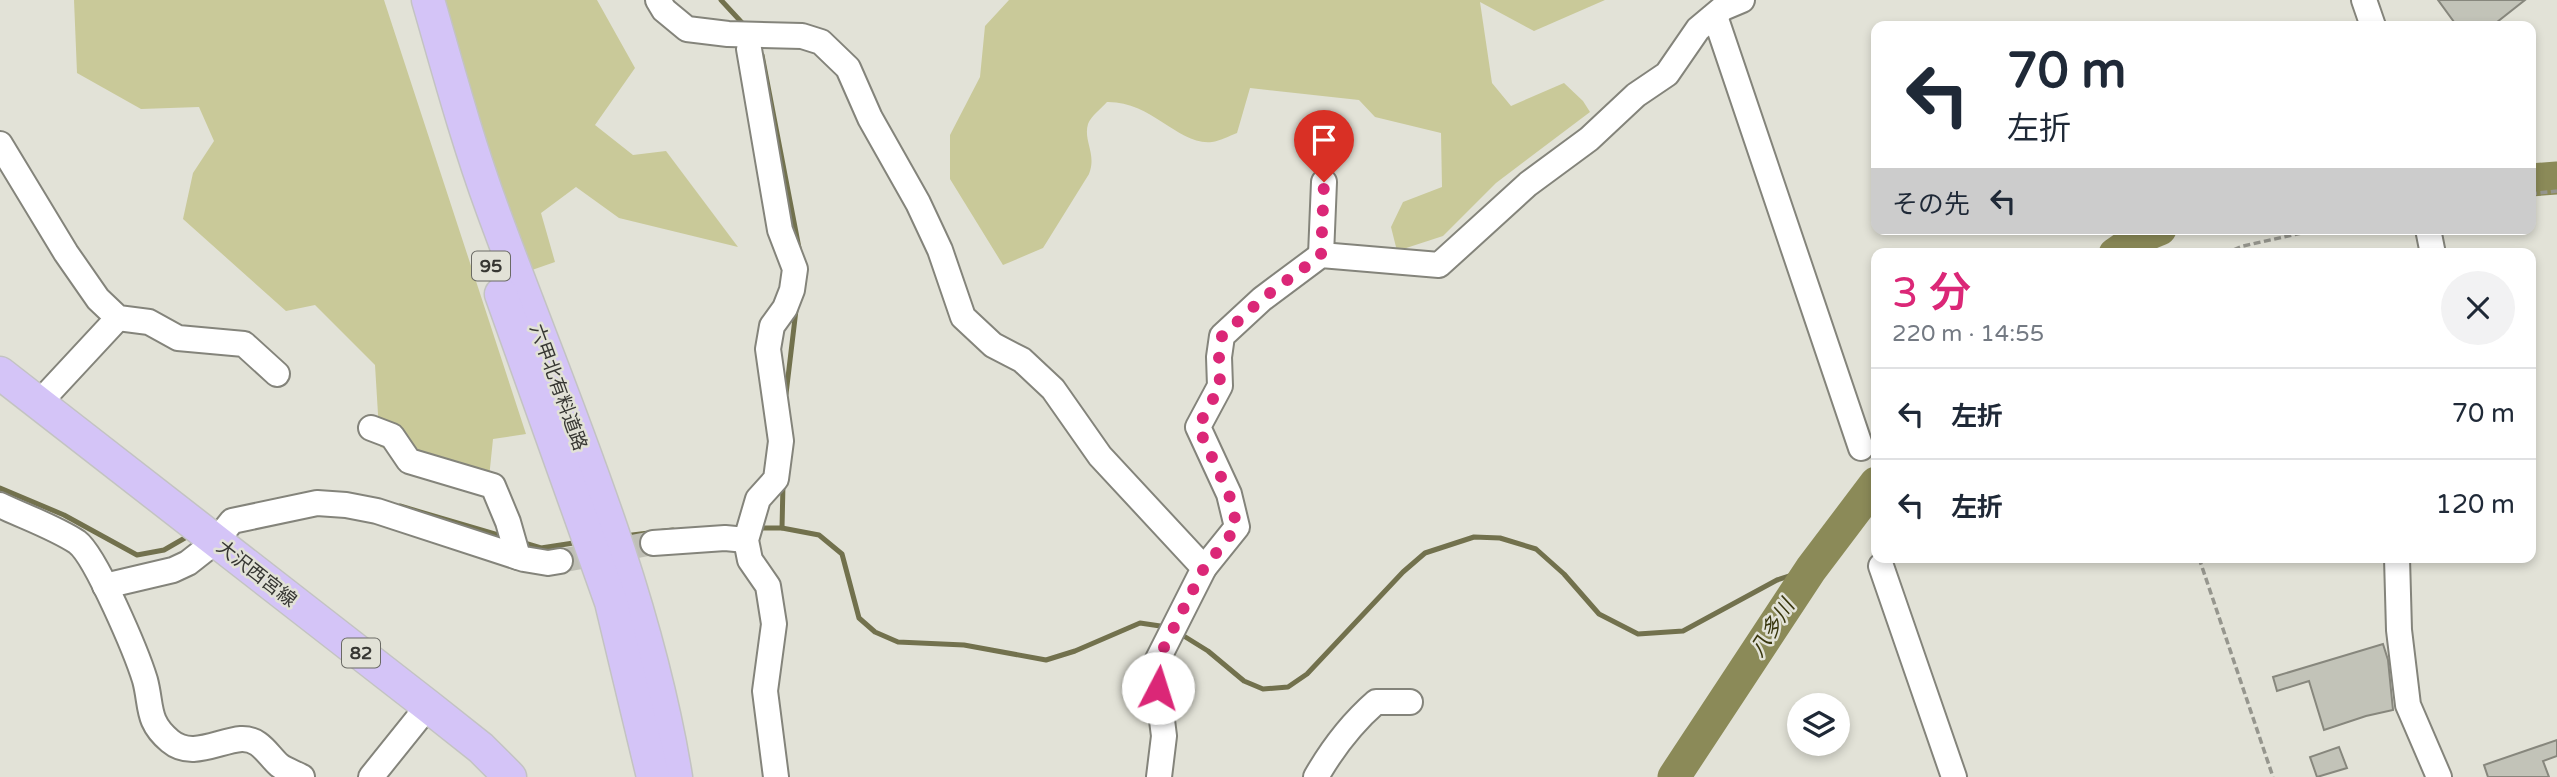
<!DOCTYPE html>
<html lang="ja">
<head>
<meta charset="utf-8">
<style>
	:root { --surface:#fff; --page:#f2f2f3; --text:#1f2937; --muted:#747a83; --line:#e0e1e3; --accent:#db2777 }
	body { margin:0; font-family:"Varela Round","Noto Sans JP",sans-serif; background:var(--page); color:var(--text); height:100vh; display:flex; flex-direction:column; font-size:26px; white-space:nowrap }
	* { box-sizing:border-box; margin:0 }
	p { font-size:23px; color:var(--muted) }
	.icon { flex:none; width:38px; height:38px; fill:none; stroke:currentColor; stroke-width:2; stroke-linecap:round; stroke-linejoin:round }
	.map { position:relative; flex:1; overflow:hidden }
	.sheet { position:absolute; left:1871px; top:248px; width:665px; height:315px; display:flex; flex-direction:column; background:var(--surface); border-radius:14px; box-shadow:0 4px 10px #0003 }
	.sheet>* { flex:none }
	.banner { position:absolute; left:1871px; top:21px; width:665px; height:214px; border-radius:14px; box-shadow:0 4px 10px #0003; background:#fff; color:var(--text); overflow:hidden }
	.tools { position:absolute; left:1787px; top:693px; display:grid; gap:14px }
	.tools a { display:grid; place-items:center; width:63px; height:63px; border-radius:50%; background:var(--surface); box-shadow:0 4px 10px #0003; font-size:35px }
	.pin { position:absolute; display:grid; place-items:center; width:60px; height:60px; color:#fff; margin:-72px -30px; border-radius:50% 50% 50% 0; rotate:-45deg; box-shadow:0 0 7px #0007 }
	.pin .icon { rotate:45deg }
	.me { position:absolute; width:77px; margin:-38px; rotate:5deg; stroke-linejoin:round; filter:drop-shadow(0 0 5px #0008) }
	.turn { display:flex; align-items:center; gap:24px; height:147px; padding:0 21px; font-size:32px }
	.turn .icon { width:91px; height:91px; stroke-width:2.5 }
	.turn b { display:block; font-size:49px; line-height:60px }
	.then { display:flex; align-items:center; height:66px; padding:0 21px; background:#0003; gap:14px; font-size:26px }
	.round { display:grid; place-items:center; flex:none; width:74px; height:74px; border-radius:37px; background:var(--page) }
	.head { display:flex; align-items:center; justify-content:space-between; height:119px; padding:0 21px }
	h1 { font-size:42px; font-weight:600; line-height:52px; color:var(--accent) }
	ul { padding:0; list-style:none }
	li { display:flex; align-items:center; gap:21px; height:91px; padding:0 21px; border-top:2px solid var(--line) }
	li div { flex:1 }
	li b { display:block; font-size:26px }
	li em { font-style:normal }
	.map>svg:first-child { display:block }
	.green { fill:#c9c999 }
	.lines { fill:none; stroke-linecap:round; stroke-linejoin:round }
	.stream { stroke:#72714d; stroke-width:5 }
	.river { stroke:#8b8a58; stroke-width:33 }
	.building { fill:#c2c3b8; stroke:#87877d; stroke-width:2 }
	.minor-tunnel { stroke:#c0c0b6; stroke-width:24; stroke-dasharray:24 12; stroke-linecap:butt }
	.minor-casing { stroke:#84847b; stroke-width:28 }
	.major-casing { stroke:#c3c3c2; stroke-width:35 }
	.path { stroke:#96968e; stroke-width:3.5; stroke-dasharray:7 3.5; stroke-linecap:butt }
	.minor { stroke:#fff; stroke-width:24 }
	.major { stroke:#d4c4f7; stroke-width:32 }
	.route { stroke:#db2777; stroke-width:12; stroke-dasharray:0 21.6 }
	.labels { text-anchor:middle; stroke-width:5; stroke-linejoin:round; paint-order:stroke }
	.shield { fill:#e2e2d7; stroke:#6a6a64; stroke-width:2 }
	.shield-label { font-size:18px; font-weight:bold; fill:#373733 }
	.street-label { font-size:19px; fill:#373733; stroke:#e2e2d7 }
	.water-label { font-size:21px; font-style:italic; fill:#39370e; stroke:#e2e2d7 }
</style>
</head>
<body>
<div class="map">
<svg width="2557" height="777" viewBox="0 0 2557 777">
	<rect width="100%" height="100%" fill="#e2e2d7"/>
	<g class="green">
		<path d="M74 0H384L526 434 493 439 489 478 380 447 375 365 315 305 286 311 183 219 193 173 214 141 199 107 141 109 77 73Z"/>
		<path d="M444 0H597L635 68 595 125 633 155 666 151 738 247 619 218 576 187 541 213 555 262 532 270 487 148Z"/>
		<path d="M1009 0H1605L1534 31 1480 2 1492 83 1511 106 1564 83 1583 101 1590 112 1496 183 1443 236 1397 251 1391 227 1403 202 1442 187 1441 133 1375 117 1359 100 1250 88 1237 133C1229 136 1220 141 1212 142 1179 146 1152 101 1107 102 1102 108 1091 116 1088 124 1083 141 1097 154 1089 174L1043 248 1003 265 950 179V135L980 77 985 26Z"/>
	</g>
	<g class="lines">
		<g class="stream">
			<path d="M721 0 745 26"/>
			<path d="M762 55 799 248"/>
			<path d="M786 394 796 310"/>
			<path d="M0 488 64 515 137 555 164 550 190 535"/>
			<path d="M400 506 505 537"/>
			<path d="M756 528H782L819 535 842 554 859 618 875 632 898 642 964 645 1046 660 1075 651 1140 623 1167 627"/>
			<path d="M782 528 783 484"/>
			<path d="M624 536 673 530"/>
			<path d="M521 542 541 548 580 542"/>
			<path d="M1179 633 1208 651 1244 681 1263 689 1288 687 1307 674 1403 572 1425 553 1474 537 1500 538 1536 549 1564 574 1599 614 1638 634 1683 631 1777 580 1811 569"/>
		</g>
		<g class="river">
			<path d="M2530 180 2557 178"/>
			<path d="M2115 254 2138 238 2160 229"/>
			<path d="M1674 777 1811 569 1876 483"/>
		</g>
	</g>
	<g class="building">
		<path d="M2438 0H2525L2492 26H2457Z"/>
		<path d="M2383 644 2388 660 2393 710 2366 716 2324 730 2309 681 2277 691 2273 677Z"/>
		<path d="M2557 740V756L2543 761 2549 777H2488L2484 765Z"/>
		<path d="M2339 747 2347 768 2317 777 2310 757Z"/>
	</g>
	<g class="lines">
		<path class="minor-tunnel" d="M560 561 653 543"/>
		<g class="minor-casing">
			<g id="minor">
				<path d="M658 0 664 10 687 29 728 34 802 36 821 42 848 68 870 118 918 203 940 250 963 317 993 345 1022 360 1053 389 1100 456 1204 568 1155 665 1164 736 1159 777"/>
				<path d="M2364 0 2373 26"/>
				<path d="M1715 16 1861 448"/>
				<path d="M749 49 780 230 795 269 792 290 785 308 772 326 768 349 781 441 776 479 758 499 746 540 750 560 768 586 774 624 765 691 776 777"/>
				<path d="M0 144 66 253 98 299 118 318 149 322 178 338 244 344 277 374"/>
				<path d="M2428 229 2433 254"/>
				<path d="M1321 255 1324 182"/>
				<path d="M39 403 118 318"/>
				<path d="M371 428 392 436 409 461 493 486 508 522 518 557"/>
				<path d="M0 505C25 517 54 527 77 542 96 556 137 654 145 680 152 706 146 721 170 741 191 759 218 741 241 739 260 738 267 754 279 765 285 770 295 773 302 777"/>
				<path d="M653 543 725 538 746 540"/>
				<path d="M2397 558 2399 630 2408 705 2439 777"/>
				<path d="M1881 566 1954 777"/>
				<path d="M1204 568 1237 527 1229 494 1198 427 1220 386 1219 357 1222 336 1262 299 1321 255 1439 265 1528 184 1589 139 1636 95 1667 74 1698 29 1723 8 1742 0"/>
				<path d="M105 586 173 570 188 563 216 541 232 521 317 503 346 505 377 511 524 559 548 563 560 561"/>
				<path d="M371 777 428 706"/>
				<path d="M1316 777C1332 749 1352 723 1376 702H1410"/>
			</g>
		</g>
		<g class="major-casing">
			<g id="major">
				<path d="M428 0C448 69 467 140 492 208 560 394 644 580 676 777"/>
				<path d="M501 294 611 602 653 777"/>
				<path d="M0 373 428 706 481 748 510 777"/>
			</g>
		</g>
		<g class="path">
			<path d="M2530 194 2557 191"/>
			<path d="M2224 254 2243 246 2320 229"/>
			<path d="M2199 558 2273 777"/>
		</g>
		<use href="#minor" class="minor"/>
		<use href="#major" class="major"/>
	</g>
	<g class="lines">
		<path class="route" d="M1158 688 1155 665 1204 568 1237 527 1229 494 1198 427 1220 386 1219 357 1222 336 1262 299 1321 255 1324 182"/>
	</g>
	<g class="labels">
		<g class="shield">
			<rect x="472" y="251.5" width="38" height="29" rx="5"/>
			<rect x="342" y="638.5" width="38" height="29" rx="5"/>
		</g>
		<g class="shield-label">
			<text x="491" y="272">95</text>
			<text x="361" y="659">82</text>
		</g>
		<g class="street-label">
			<text transform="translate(559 387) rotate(70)" y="7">六甲北有料道路</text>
			<text transform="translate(257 573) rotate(38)" y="7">大沢西宮線</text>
		</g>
		<g class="water-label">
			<text transform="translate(1772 628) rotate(-57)" y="7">八多川</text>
		</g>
	</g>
</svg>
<div class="tools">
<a><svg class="icon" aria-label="layers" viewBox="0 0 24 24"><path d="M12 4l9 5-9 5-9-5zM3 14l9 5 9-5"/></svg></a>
</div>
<div class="pin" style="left:1324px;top:182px;background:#d93025"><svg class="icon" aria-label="arrive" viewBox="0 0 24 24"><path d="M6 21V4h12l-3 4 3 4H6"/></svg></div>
<svg class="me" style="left:1158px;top:688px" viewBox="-20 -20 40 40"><circle r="19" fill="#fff"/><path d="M0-13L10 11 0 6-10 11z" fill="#db2777"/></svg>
<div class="banner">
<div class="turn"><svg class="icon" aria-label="left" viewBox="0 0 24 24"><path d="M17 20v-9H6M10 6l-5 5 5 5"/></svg><div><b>70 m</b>左折</div></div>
<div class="then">その先<svg class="icon" aria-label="left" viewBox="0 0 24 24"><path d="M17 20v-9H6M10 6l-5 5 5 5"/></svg></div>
</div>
<section class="sheet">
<div class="head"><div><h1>3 分</h1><p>220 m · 14:55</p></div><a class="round"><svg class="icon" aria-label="close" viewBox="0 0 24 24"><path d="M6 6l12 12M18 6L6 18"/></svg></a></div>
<ul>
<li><svg class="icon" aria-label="left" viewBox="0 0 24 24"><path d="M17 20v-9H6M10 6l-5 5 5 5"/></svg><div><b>左折</b></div><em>70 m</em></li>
<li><svg class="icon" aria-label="left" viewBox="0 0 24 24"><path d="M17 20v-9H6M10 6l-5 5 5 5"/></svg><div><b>左折</b></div><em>120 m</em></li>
</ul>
</section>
</div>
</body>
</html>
